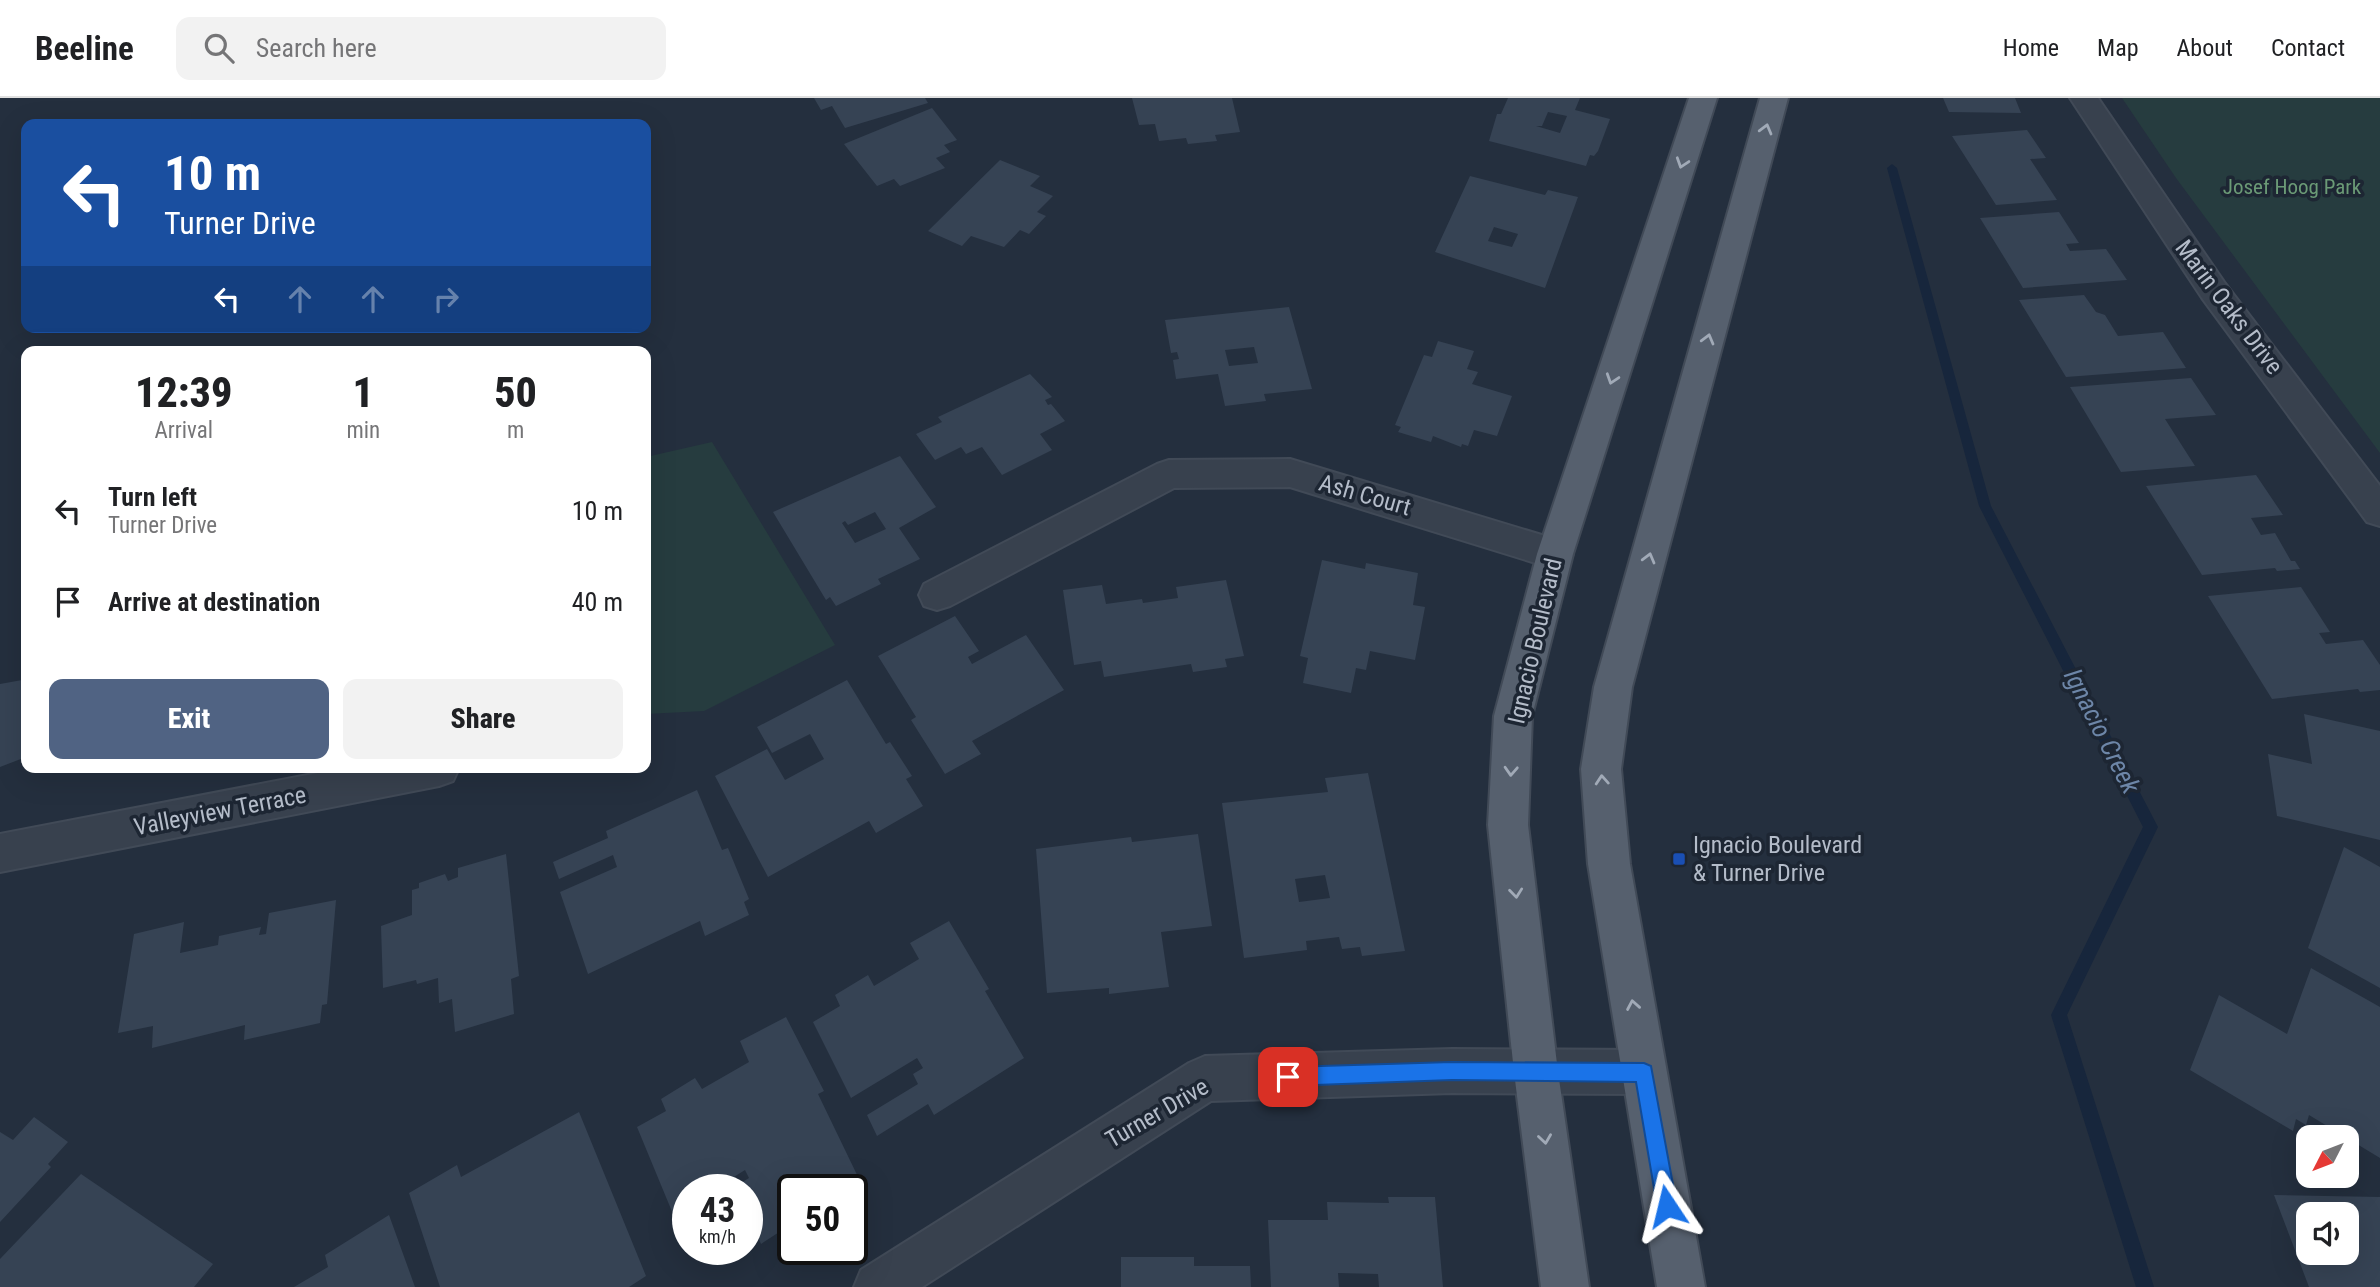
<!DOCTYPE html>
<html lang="en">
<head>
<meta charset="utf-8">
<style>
	:root { --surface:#fff; --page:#f2f2f2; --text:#202124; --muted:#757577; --line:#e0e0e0; --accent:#506383 }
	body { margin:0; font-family:"Roboto Condensed",sans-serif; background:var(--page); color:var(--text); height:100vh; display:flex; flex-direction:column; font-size:26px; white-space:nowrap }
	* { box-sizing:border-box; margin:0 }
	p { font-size:23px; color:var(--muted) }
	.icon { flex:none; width:38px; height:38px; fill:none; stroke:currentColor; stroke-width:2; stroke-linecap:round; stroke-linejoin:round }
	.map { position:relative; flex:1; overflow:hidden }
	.sheet { position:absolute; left:21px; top:248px; width:630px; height:427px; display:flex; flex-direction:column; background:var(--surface); border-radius:14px; box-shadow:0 7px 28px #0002 }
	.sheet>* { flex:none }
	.guide { position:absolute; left:21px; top:21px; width:630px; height:214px; border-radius:14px; box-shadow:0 7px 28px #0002; background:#1a4fa0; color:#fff; overflow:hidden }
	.needle { width:46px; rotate:228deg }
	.buttons { position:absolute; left:2296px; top:1027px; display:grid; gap:14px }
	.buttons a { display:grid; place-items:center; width:63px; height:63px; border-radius:14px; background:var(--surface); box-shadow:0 7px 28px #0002; font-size:35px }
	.speed { position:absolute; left:672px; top:1076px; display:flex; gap:14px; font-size:35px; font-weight:700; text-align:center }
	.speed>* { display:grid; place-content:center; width:91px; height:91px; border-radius:50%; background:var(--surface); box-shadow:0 7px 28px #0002; line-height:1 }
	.speed small { font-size:18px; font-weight:400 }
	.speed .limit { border:4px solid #111; border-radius:10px; background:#fff; color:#111 }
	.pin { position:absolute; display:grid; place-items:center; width:60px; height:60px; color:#fff; margin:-30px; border-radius:14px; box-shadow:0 4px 10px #0006 }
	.me { position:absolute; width:77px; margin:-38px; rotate:350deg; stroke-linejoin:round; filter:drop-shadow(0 0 5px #0008) }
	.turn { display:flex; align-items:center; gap:24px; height:147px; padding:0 28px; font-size:32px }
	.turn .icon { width:91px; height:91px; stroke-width:2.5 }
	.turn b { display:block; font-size:49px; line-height:60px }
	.lanes { display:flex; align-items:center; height:66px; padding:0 28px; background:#0003; justify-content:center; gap:35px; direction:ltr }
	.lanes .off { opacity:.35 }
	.eta { display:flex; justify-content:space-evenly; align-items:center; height:119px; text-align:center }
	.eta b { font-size:42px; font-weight:800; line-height:49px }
	.cta { display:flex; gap:14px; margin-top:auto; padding:14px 28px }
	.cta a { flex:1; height:80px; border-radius:14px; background:var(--accent); color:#fff; font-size:28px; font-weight:800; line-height:80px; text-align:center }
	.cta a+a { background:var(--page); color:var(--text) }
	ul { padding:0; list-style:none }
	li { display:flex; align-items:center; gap:21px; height:91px; padding:0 28px }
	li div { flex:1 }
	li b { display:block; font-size:26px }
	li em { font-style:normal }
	header { display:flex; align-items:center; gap:42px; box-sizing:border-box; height:98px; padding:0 35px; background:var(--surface); border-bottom:2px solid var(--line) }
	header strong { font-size:33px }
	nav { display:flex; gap:38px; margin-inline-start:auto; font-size:24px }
	.search { width:490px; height:63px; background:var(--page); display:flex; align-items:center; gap:18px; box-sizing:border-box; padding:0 24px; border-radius:14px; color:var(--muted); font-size:26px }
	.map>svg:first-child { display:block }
	.green { fill:#263c3f }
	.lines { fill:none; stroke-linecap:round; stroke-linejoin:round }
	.stream { fill:#17263c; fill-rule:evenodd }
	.building { fill:#364354; fill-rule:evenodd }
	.minor-casing { stroke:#414a57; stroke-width:4 }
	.major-casing { stroke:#414a57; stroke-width:4 }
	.minor { fill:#38414e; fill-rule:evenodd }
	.major { fill:#56606e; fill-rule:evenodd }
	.oneway { stroke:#a1aab7 }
	.route { fill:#1a73e8; stroke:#114b97; stroke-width:2 }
	.transit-dot { fill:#1a4fb4; stroke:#1d2633; stroke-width:2.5 }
	.labels { text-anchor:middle; stroke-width:7; stroke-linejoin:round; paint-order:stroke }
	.far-park-label { font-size:21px; fill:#6b9a76; stroke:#1d2633 }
	.street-label { font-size:24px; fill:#b4bcc9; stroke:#1d2633 }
	.poi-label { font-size:24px; fill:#b4bcc9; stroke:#1d2633; text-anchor:start }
	.water-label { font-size:26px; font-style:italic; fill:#6d86a8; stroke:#1d2633 }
</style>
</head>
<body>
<header>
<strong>Beeline</strong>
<div class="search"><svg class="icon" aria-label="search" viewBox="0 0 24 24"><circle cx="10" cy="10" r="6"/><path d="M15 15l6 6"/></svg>Search here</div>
<nav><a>Home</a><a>Map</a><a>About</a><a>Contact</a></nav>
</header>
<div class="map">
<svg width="2380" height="1189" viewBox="0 0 2380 1189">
	<rect width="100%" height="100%" fill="#242f3e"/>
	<g class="green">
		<path d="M2122 0H2380V355L2176 80Z"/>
		<path d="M712 344 835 547 704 613 646 616V359Z"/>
	</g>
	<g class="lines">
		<path class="stream" d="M1892 66 1897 70 1991 408 2158 729 2067 917 2154 1189H2136L2051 917 2143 729 1979 408 1887 70Z"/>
	</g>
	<g class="building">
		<path d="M814 0H925L928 5 845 30 832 8 821 12Z"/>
		<path d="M1132 0H1232L1240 34 1215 37 1217 43 1188 46 1186 40 1159 43 1155 26 1139 27Z"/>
		<path d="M1508 0H1580L1575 12 1610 21 1598 53 1594 58 1590 57 1586 68 1489 43 1497 16H1501ZM1548 14 1567 18 1560 35 1536 28H1542Z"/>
		<path d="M1943 0H2015L2021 15 1949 14Z"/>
		<path d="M932 10 957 42 944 47 950 54 936 60 945 70 900 88 894 81 877 88 844 46Z"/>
		<path d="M2027 32 2046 60 2030 61 2057 102 1996 107 1952 38Z"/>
		<path d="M1000 62 1040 78 1030 88 1053 98 1037 114 1046 118 1029 136 1020 132 1004 149 971 138 962 148 928 133Z"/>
		<path d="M1470 78 1545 97 1548 92 1578 99 1545 190 1435 154ZM1494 129 1518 136 1512 149 1488 143Z"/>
		<path d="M2059 114 2079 145 2066 146 2070 153 2106 151 2127 182 2023 190 1980 120Z"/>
		<path d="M2084 197 2096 214 2105 217 2118 238 2163 234 2186 270 2066 279 2019 202Z"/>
		<path d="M1289 209 1312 291 1264 296 1266 303 1225 308 1218 276 1176 281 1173 262 1179 261 1177 254 1171 255 1165 222ZM1254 249 1258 265 1229 268 1225 252Z"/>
		<path d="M1438 243 1474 253 1467 271 1478 274 1472 286 1512 298 1497 338 1474 332 1468 348 1462 346 1461 349 1433 338 1431 344 1398 334 1401 329 1395 327 1424 257 1432 259Z"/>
		<path d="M1030 276 1052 299 1045 302 1048 307 1051 306 1065 323 1040 336 1052 352 1002 377 982 349 966 356 961 349 935 362 916 336 942 324 938 319Z"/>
		<path d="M2191 280 2216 317 2165 321 2195 368 2121 374 2070 289Z"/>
		<path d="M900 358 936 409 899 430 920 461 878 481 881 486 836 508 830 499 826 502 773 414ZM875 414 886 431 855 445 842 425 845 423 848 427Z"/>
		<path d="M2256 377 2283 417 2251 420 2261 437 2275 435 2291 463H2295L2300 471 2277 473 2275 470 2202 477 2146 388Z"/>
		<path d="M1322 462 1365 471 1366 465 1418 475 1413 507 1425 509 1415 562 1370 553 1366 572 1356 570 1351 595 1303 585 1308 560 1300 558Z"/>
		<path d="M1226 482 1244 558 1225 561 1227 569 1193 574 1191 566 1104 579 1101 563 1074 567 1063 492 1102 487 1106 506 1142 501 1143 505 1178 500 1176 489Z"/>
		<path d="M2301 489 2330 534 2319 535 2326 546 2363 542 2380 567V592L2360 594 2358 591 2272 601 2208 498Z"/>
		<path d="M955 518 979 553 968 559 972 566 1026 537 1064 592 972 643 981 656 945 676 911 622 916 619 878 558Z"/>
		<path d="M26 572V659L0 669V586L22 582Z"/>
		<path d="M847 582 886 646 890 644 912 678 906 681 923 708 876 735 869 723 768 779 715 678 767 651 785 682 824 661 810 636 772 655 757 629Z"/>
		<path d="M2304 616 2380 633V742L2277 718 2268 656 2312 666Z"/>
		<path d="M1368 675 1405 853 1362 858 1360 849 1342 851 1339 839 1306 843 1307 852 1244 860 1222 705 1328 694 1325 680ZM1325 777 1330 800 1299 804 1295 781Z"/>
		<path d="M697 692 722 752 728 750 749 801 744 804 749 817 705 838 700 823 588 876 560 794 617 769 613 757 559 781 553 764 608 740 606 733Z"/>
		<path d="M1198 736 1212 828 1161 834 1169 889 1109 896V890L1047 895 1036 751 1131 739 1132 744Z"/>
		<path d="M2344 749 2380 769V890L2308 850Z"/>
		<path d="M506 756 519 878 511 881 514 916 455 934 452 901 439 905 438 880 417 886 416 882 383 890 381 828 412 817V792L419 790V785L445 776 448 783 458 779V770Z"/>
		<path d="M336 802 327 906 322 907 320 925 244 942 245 927 152 950 153 928 118 935 134 836 184 824 180 855 218 847 219 838 261 829 259 837 266 836 269 815Z"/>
		<path d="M949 823 989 891 985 893 1024 960 934 1017 928 1006 877 1038 867 1017 918 986 913 976 923 970 917 960 851 1000 813 924 840 908 835 897 868 877 874 888 919 861 910 845Z"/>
		<path d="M2311 870 2380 909V1060L2309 1017 2306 1027 2296 1021 2293 1033 2190 972 2219 897 2287 936Z"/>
		<path d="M786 919 824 993 818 996 860 1083 845 1092H793V1125L761 1146 747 1114V1092H738L736 1088 749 1080 745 1072 713 1092H688V1108L673 1116 637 1029 666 1013 661 1001 695 980 702 991 749 964 740 943Z"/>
		<path d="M579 1014 646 1178 629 1189H440L409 1095 457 1067 461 1079Z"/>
		<path d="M34 1019 68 1044 48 1066 51 1069 0 1124V1034L13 1042Z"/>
		<path d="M81 1076 213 1166 194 1189H0V1161Z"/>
		<path d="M2274 1097 2380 1099V1189H2309ZM2308 1116H2347V1155H2308Z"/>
		<path d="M1388 1099H1435L1443 1189H1379L1378 1176 1338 1175 1339 1189H1271L1268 1122H1328L1327 1104 1389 1105Z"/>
		<path d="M389 1117 415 1189H294L328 1169 325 1157Z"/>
		<path d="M1121 1159H1194V1168H1250L1251 1189H1121Z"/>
	</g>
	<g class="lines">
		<g class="minor-casing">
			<g id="minor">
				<path d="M2070 0H2098L2224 184 2380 388V428L2367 424 2202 200Z"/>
				<path d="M1290 361 1555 441 1568 446 1573 456 1568 466 1555 471 1290 389 1174 390 950 508 937 512 924 508 919 497 924 486 1157 366 1169 362Z"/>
				<path d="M344 670H459L453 683 439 688 0 774V736Z"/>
				<path d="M1452 951 1644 952 1660 958 1666 974 1660 990 1644 996 1452 995 1211 1003 922 1189H854L861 1172 1189 965 1205 958Z"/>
			</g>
		</g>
		<g class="major-casing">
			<g id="major">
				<path d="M1689 0H1717L1573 456 1532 618 1528 727 1558 974 1589 1189H1541L1514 974 1488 727 1494 618 1537 456Z"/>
				<path d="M1760 0H1788L1632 589 1621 671 1630 766 1705 1189H1657L1588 766 1581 671 1594 589Z"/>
			</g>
		</g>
		<use href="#minor" class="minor"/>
		<use href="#major" class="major"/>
	</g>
	<defs><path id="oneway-chevron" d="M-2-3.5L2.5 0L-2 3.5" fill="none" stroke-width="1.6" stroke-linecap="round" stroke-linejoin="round" transform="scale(1.75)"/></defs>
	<g class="oneway">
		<use href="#oneway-chevron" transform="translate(1766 31) rotate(-75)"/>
		<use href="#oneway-chevron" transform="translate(1682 65) rotate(108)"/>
		<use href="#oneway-chevron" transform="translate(1708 241) rotate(-75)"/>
		<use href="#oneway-chevron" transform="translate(1612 281) rotate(108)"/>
		<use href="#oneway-chevron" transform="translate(1649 460) rotate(-75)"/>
		<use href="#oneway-chevron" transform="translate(1511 673) rotate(93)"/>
		<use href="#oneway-chevron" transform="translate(1602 682) rotate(-94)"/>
		<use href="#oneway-chevron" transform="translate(1516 795) rotate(84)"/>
		<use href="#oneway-chevron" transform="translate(1633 907) rotate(-100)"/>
		<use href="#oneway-chevron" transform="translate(1545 1041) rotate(82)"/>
	</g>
	<path class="route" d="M1452 964 1644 965 1651 968 1677 1108 1674 1115 1667 1118 1660 1115 1657 1108 1636 984 1452 982 1288 988 1281 985 1278 979 1281 972 1288 969Z"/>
	<rect class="transit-dot" x="1672" y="754" width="14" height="14" rx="3.5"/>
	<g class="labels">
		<g class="far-park-label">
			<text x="2292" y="96">Josef Hoog Park</text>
		</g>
		<g class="street-label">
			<text transform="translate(2229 209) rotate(53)" y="8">Marin Oaks Drive</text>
			<text transform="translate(1365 397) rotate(16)" y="8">Ash Court</text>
			<text transform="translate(1535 543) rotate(-77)" y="8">Ignacio Boulevard</text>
			<text transform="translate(220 713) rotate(-11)" y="8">Valleyview Terrace</text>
			<text transform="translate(1157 1015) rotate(-30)" y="8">Turner Drive</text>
		</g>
		<g class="poi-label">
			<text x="1693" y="755">Ignacio Boulevard<tspan x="1693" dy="28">&amp; Turner Drive</tspan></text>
		</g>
		<g class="water-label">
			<text transform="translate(2102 633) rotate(63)" y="9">Ignacio Creek</text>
		</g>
	</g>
</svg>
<div class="buttons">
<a><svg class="needle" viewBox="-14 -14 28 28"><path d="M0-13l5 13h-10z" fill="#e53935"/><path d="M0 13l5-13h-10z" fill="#757577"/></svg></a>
<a><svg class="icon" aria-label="sound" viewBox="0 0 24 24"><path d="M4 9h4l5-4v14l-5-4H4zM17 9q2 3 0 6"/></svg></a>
</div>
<div class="speed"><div>43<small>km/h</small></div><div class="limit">50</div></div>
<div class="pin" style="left:1288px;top:979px;background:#d93025"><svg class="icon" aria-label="arrive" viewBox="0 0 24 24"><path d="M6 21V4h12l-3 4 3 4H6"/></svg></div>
<svg class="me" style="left:1667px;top:1108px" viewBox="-20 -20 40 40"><path d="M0-17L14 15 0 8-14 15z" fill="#1a73e8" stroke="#fff" stroke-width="4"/></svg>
<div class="guide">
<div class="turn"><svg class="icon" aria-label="left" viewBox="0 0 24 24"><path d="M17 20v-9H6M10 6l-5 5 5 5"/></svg><div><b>10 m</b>Turner Drive</div></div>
<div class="lanes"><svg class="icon" aria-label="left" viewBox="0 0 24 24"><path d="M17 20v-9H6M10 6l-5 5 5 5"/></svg><svg class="icon off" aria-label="ahead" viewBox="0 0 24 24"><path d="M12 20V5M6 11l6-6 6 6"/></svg><svg class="icon off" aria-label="ahead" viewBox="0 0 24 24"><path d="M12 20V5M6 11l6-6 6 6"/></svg><svg class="icon off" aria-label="right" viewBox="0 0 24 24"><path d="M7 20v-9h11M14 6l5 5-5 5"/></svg></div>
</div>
<section class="sheet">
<div class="eta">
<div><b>12:39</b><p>Arrival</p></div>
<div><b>1</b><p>min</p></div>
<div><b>50</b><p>m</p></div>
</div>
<ul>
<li><svg class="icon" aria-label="left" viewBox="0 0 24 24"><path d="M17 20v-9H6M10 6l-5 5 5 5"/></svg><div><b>Turn left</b><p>Turner Drive</p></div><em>10 m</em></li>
<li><svg class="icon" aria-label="arrive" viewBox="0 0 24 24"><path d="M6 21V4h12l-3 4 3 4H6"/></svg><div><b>Arrive at destination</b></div><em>40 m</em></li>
</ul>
<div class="cta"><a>Exit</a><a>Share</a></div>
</section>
</div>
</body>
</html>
